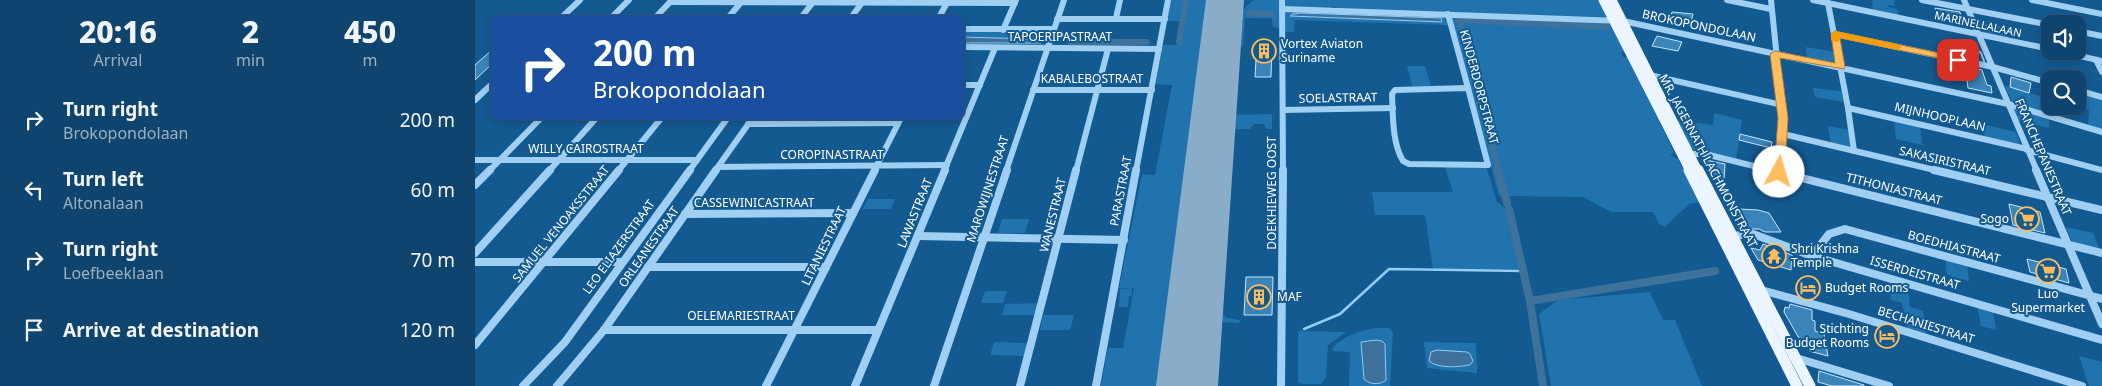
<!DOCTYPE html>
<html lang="en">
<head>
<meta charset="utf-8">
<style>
	:root { --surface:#0e446d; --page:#1c4e75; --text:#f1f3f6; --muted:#9bb0c2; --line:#2e5c80 }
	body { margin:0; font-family:"Noto Sans",sans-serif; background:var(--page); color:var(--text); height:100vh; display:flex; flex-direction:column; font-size:19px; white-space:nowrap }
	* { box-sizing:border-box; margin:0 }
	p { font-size:16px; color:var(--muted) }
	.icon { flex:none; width:28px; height:28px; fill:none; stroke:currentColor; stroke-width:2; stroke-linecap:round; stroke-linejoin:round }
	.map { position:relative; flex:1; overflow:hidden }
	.sheet { display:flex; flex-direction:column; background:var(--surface); width:475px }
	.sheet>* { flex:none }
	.top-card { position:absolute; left:15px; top:15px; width:475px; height:105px; border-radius:10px; box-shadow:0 2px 8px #0003,0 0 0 1px var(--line); background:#1a4fa0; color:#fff; overflow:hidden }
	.controls { position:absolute; left:1566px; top:15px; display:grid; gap:10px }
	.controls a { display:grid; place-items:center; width:45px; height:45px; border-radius:10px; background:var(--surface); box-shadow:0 2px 8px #0003,0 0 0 1px var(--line); font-size:25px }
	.pin { position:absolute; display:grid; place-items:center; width:42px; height:42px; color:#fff; margin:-21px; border-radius:10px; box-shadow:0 2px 8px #0006 }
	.me { position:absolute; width:55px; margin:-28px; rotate:6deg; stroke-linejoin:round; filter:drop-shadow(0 0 4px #0008) }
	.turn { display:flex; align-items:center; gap:18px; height:105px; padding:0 20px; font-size:22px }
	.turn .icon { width:65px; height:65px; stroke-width:2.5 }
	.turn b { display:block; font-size:35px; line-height:42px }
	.eta { display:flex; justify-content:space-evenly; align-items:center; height:85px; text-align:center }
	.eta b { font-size:30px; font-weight:800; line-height:35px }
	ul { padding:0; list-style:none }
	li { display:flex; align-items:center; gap:15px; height:70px; padding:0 20px }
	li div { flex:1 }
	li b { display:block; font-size:19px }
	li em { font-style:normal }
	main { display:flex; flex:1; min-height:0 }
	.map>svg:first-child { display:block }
	.green { fill:#2173ae; fill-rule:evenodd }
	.water { fill:#3e729a; stroke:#91ccf5 }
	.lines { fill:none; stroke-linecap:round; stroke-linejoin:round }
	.stream-far1 { stroke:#91ccf5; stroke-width:2 }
	.stream { stroke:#91ccf5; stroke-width:2.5 }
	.canal-far1 { stroke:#3e729a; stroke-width:6 }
	.canal { stroke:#3e729a; stroke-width:8 }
	.runway { fill:#89acc8; fill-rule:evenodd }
	.building { fill:#3b84ba; stroke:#c6e6fd }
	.minor-far1 { stroke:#9fcff2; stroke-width:6 }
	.minor { stroke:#9fcff2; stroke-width:8 }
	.major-far1 { stroke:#eaf5ff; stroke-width:9 }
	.major { stroke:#eaf5ff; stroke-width:11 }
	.route { fill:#ffbd60; stroke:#a67b3e }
	.slow { fill:#f59e0b }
	.labels { text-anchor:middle; stroke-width:4; stroke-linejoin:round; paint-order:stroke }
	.far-street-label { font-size:11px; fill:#fff; stroke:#135a91 }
	.street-label { font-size:12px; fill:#fff; stroke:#135a91 }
	.poi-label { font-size:12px; fill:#fff; stroke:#135a91; text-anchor:start }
</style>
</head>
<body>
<main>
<section class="sheet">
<div class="eta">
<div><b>20:16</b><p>Arrival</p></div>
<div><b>2</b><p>min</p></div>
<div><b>450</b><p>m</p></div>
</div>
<ul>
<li><svg class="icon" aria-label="right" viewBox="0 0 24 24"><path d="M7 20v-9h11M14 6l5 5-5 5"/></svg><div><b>Turn right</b><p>Brokopondolaan</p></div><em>200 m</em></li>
<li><svg class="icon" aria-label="left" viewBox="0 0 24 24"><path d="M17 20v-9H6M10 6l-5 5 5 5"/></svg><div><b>Turn left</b><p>Altonalaan</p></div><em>60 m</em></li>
<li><svg class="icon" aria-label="right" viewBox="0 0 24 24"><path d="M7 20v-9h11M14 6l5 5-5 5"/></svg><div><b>Turn right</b><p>Loefbeeklaan</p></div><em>70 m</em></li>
<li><svg class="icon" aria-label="arrive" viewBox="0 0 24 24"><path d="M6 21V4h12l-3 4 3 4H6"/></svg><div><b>Arrive at destination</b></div><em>120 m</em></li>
</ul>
</section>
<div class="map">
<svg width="1627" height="386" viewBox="0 0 1627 386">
	<rect width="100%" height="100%" fill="#135a91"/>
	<g class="green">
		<path d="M695 0H735L687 386H626L633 348H648L659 288H657V296H654L653 307H644L645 289H657L644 288 667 174 680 175 697 85 681 84 687 45H703L708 21H692Z"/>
		<path d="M779 0H804V28L798 27 797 18H770L768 46H755L758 18Z"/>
		<path d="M809 0H1123L1131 17 966 13 964 10V12L861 10V7L857 6 856 8 812 7 809 6Z"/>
		<path d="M1399 0H1419L1420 6 1413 5 1412 7 1422 9 1424 16 1398 11 1397 1Z"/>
		<path d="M811 11 971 16 973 25 820 20 819 32H809V14ZM825 13 966 18 967 22 816 16Z"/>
		<path d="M977 17 1132 23 1137 25 1151 53 1146 52 1148 57H1153L1199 152 1195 155 1203 159 1225 202 1214 204 1190 227 1184 224 1178 212H1136L1108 197 1024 196Z"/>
		<path d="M1502 22 1529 27 1534 39 1508 32Z"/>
		<path d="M486 31 541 32 549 37 561 34 562 32 572 34 569 40 486 37Z"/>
		<path d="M1331 47 1360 52 1362 64 1332 59Z"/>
		<path d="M932 66H950L956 86H937Z"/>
		<path d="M1530 86 1575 99V106H1585L1584 117 1537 102Z"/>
		<path d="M1338 88 1366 91 1369 102 1340 97Z"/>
		<path d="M1603 91 1627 98V129L1613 125 1614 110 1602 106Z"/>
		<path d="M1539 109 1574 118V128L1542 120Z"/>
		<path d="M1239 113 1267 120 1261 159 1218 150 1200 120 1238 125Z"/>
		<path d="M797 114V129H791L789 124H779L775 129H750L751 115Z"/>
		<path d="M1419 120 1445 125 1447 145 1421 139Z"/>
		<path d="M1507 124 1541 132 1545 144 1510 138Z"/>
		<path d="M1353 126 1373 130 1375 147 1356 144Z"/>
		<path d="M970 167H1011L1022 202 1030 208 1044 269H958L950 215H900L897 192H978Z"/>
		<path d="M393 199H420L416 209H388Z"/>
		<path d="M527 219H554L550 233H523Z"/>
		<path d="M1590 227 1618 233 1625 251 1598 243Z"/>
		<path d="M1470 257 1492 263 1494 281 1472 275Z"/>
		<path d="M737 276H750L748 297H734Z"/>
		<path d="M1414 281 1433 286 1435 307 1448 311 1452 336 1432 330 1427 303 1416 300Z"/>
		<path d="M510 291H532L528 303H506Z"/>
		<path d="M1175 292 1188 320H1200L1227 386H1076L1064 314 1083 300Z"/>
		<path d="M564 303 561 315H527L530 304Z"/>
		<path d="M736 304 748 305 747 312 751 318 765 320 764 323 743 322 734 315Z"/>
		<path d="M1502 306 1518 310 1521 330 1506 326Z"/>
		<path d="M568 315H599L595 330H565Z"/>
		<path d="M900 328H914L918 332 915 386H874L875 352 858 351V348C867 336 885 331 900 328ZM901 340 907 383H892L886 342Z"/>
		<path d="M823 331 871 332 853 345 851 377 846 384H827L823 382Z"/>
		<path d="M519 342 553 343 550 356 515 355Z"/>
		<path d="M949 342 1001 343 1002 373 952 368ZM962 350 994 353 996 355 995 365H967Z"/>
		<path d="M1604 356 1627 362V386H1614Z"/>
	</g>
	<g class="water">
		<path d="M825 13 966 18 967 22 815 16 818 14Z"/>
		<path d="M486 37 559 39 569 40 566 43H486Z"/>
		<path d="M901 340 907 341 910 344 911 380C906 385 894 385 889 379L886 342Z"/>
		<path d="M962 350 992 352 995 354 998 361 995 365C984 367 963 369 954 361L956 352Z"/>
	</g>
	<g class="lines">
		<path class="stream-far1" d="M1501 49 1506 53 1509 61"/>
		<path class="stream" d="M829 329 865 314 914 269 1048 271"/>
		<g class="canal-far1">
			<path d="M774 13 796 14"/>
			<path d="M595 42H672"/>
			<path d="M704 42 711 0"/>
			<path d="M1024 171 984 20 1132 27"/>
		</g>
		<g class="canal">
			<path d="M1023 170 1032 203"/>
			<path d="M1034 209 1055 301 1068 386"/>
			<path d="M1055 301 1240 271"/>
		</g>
		<path class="runway" d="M731 0H769L743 386H681Z"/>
	</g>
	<g class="building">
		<path d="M1460 8 1485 12 1486 18 1461 13Z"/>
		<path d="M1197 12 1218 14 1215 26 1206 24 1207 20 1195 18Z"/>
		<path d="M1182 36 1207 42 1203 51 1177 46Z"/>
		<path d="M782 43H797L796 77H780Z"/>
		<path d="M19 48V62L0 80V65Z"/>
		<path d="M1488 66 1507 70 1512 85 1516 86 1517 93 1493 88 1492 81H1493Z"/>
		<path d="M1536 77 1556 83 1554 93 1535 87Z"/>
		<path d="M1265 134 1297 142 1296 148 1264 140Z"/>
		<path d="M1231 160 1250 164 1249 179 1236 177 1232 170H1236Z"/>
		<path d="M1534 204 1565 212 1570 233 1538 225Z"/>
		<path d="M1264 209 1283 210 1294 213 1306 232H1290L1284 229H1272L1263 215H1267Z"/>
		<path d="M1288 244 1317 255 1316 270 1283 260 1276 248 1285 250Z"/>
		<path d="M1552 259 1591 269 1594 283 1555 272Z"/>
		<path d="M771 277H798L797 315H769Z"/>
		<path d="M1315 304 1337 310V320L1340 321V331L1349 334 1353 356 1334 351 1332 347H1329L1309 312 1310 307 1314 308Z"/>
		<path d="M1344 371 1389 385V386H1357L1343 382Z"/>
	</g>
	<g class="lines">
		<g class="minor-far1">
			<path d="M807 0 808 171"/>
			<path d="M1252 0 1296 9"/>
			<path d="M1296 0 1308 118 1304 171"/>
			<path d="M1338 0 1575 49"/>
			<path d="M1447 0 1575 25"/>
			<path d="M1489 0 1562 171"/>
			<path d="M1557 0 1627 14"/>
			<path d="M196 2 540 3"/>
			<path d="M1353 3 1373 108 1379 151"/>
			<path d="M807 9 1148 21 1533 104 1627 132"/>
			<path d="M973 14 993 88"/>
			<path d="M641 18 645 0"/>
			<path d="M85 19 105 0"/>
			<path d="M135 19 154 0"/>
			<path d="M179 19 197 0"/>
			<path d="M252 19 268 0"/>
			<path d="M325 19 339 1"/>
			<path d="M375 19 389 0"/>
			<path d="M463 19 473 1"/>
			<path d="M582 19H690"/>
			<path d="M486 29H579"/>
			<path d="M528 30 541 0"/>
			<path d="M1602 31 1627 36"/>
			<path d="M1360 34 1518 67 1575 83"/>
			<path d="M486 47 684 49"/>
			<path d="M1583 51 1627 61"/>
			<path d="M1621 60 1627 72"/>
			<path d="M1170 74 1307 105"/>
			<path d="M486 85H505"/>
			<path d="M993 88 1013 165 934 164 928 161C917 143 918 115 917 94L920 90Z"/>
			<path d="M558 90H677"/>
			<path d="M1602 90 1627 97"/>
			<path d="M0 100 19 82"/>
			<path d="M1373 108 1552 149"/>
			<path d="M808 110 918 108"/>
			<path d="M273 124 423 123"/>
			<path d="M1308 134 1464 171"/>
			<path d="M1552 150 1627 170"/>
			<path d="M1209 154H1230L1299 171"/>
			<path d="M0 160H222"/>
			<path d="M243 167 472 165"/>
			<path d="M14 171 68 116"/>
			<path d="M74 171 123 116"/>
			<path d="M143 171 188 116"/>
			<path d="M214 171 254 116"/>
			<path d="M240 171 279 116"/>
			<path d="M399 171 427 116"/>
			<path d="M469 171 520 48"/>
			<path d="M531 171 589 0"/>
			<path d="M601 171 633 49"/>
			<path d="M661 171 693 0"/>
		</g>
		<g class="minor">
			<path d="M1294 170 1627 253"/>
			<path d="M1459 170 1627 210"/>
			<path d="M1561 170 1627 324"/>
			<path d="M1304 172V170"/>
			<path d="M0 185 15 170"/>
			<path d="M210 214 378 213"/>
			<path d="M443 236 649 240"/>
			<path d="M1255 236 1278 234 1337 256 1627 340"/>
			<path d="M0 253 75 170"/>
			<path d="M1337 256 1354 234 1370 229 1627 299"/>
			<path d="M0 262H147"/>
			<path d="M173 267H351"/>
			<path d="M1286 290 1374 314 1607 386"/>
			<path d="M129 330H403"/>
			<path d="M0 345 144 170"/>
			<path d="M1318 357 1414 386"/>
			<path d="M48 386 90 342 215 170"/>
			<path d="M82 386 129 330 241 170"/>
			<path d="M291 386 400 170"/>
			<path d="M380 386 470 170"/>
			<path d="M459 386 532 170"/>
			<path d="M545 386 601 170"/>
			<path d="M621 386 661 170"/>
			<path d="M806 386 808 170"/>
		</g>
		<g class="major-far1">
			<path d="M1128 0 1215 171"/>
			<path d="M1137 0 1223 171"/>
		</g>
		<g class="major">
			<path d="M1214 170 1322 386"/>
			<path d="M1223 170 1335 386"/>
		</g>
	</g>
	<path class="route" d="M1360 31 1483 57 1487 60 1483 62 1365 38 1370 67 1369 69 1305 58 1313 118 1310 172 1304 175 1300 174 1299 172 1303 118 1295 54 1300 51 1360 63 1356 34Z"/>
	<path class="slow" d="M1360 31 1422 44 1427 47 1422 50 1365 38 1364 42H1361L1356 40V34Z"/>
	<defs>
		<g id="building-ring" transform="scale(1.25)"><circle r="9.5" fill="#135a91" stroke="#ffbd60" stroke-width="1.5"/><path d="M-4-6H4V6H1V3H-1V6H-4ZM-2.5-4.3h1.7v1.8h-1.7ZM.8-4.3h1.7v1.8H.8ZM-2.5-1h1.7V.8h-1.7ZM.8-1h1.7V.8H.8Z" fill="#ffbd60"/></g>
		<g id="supermarket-ring" transform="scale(1.25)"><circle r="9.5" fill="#135a91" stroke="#ffbd60" stroke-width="1.5"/><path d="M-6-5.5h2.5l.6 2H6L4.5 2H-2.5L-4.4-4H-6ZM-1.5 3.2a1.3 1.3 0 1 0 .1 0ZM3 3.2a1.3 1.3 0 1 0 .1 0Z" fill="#ffbd60"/></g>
		<g id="temple-ring" transform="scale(1.25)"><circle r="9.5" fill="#135a91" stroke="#ffbd60" stroke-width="1.5"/><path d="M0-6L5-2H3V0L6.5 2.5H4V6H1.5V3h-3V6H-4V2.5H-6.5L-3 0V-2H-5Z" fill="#ffbd60"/></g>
		<g id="hotel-ring" transform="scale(1.25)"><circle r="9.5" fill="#135a91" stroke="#ffbd60" stroke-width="1.5"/><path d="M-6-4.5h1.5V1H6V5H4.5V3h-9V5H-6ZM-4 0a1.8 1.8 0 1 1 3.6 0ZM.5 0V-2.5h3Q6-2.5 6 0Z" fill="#ffbd60"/></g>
	</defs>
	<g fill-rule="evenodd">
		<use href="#building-ring" x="789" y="51"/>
		<use href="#supermarket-ring" x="1552" y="219"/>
		<use href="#temple-ring" x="1299" y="256"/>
		<use href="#supermarket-ring" x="1573" y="271"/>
		<use href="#hotel-ring" x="1333" y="288"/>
		<use href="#building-ring" x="784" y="297"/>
		<use href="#hotel-ring" x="1412" y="336"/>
	</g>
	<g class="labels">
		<g class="far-street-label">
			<text transform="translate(1503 24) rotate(12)" y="4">MARINELLALAAN</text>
		</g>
		<g class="street-label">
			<text transform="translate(1224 26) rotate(12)" y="4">BROKOPONDOLAAN</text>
			<text x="585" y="41">TAPOERIPASTRAAT</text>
			<text x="617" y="83">KABALEBOSTRAAT</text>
			<text transform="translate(1004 87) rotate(75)" y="4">KINDERDORPSTRAAT</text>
			<text transform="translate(863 98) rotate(-1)" y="4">SOELASTRAAT</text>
			<text transform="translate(1465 117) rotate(13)" y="4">MIJNHOOPLAAN</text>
			<text x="111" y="153">WILLY CAIROSTRAAT</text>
			<text x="357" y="159">COROPINASTRAAT</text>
			<text transform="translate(1568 157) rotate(67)" y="4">FRANCHEPANESTRAAT</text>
			<text transform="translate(1233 161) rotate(62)" y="4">MR. JAGERNATH LACHMONSTRAAT</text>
			<text transform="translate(1470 161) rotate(13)" y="4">SAKASIRISTRAAT</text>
			<text transform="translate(513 189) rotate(-72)" y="4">MAROWIJNESTRAAT</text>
			<text transform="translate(1419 189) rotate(14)" y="4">TITHONIASTRAAT</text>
			<text transform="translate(646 191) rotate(-79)" y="4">PARASTRAAT</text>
			<text transform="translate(797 193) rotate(-90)" y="4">DOEKHIEWEG OOST</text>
			<text x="279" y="207">CASSEWINICASTRAAT</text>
			<text transform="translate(440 213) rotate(-68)" y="4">LAWASTRAAT</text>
			<text transform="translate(578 215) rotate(-76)" y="4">WANESTRAAT</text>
			<text transform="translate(86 224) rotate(-51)" y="4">SAMUEL VENOAKSSTRAAT</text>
			<text transform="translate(349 246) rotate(-64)" y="4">LITANIESTRAAT</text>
			<text transform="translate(144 247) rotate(-54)" y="4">LEO ELIAZERSTRAAT</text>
			<text transform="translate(174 247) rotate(-55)" y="4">ORLEANESTRAAT</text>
			<text transform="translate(1479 247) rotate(15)" y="4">BOEDHIASTRAAT</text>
			<text transform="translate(1440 273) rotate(16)" y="4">ISSERDEISTRAAT</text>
			<text x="266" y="320">OELEMARIESTRAAT</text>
			<text transform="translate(1451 325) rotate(17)" y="4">BECHANIESTRAAT</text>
		</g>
		<g class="poi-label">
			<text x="806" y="48">Vortex Aviaton<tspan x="806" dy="14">Suriname</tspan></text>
			<text x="1534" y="223" text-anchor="end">Sogo</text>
			<text x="1316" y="253">Shri Krishna<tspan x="1316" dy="14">Temple</tspan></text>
			<text x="1350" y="292">Budget Rooms</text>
			<text x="1573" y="298" text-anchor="middle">Luo<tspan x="1573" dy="14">Supermarket</tspan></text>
			<text x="802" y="301">MAF</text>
			<text x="1394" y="333" text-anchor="end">Stichting<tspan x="1394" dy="14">Budget Rooms</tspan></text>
		</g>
	</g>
</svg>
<div class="controls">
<a><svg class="icon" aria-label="sound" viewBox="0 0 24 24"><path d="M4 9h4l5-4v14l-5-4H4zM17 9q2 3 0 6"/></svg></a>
<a><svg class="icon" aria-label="search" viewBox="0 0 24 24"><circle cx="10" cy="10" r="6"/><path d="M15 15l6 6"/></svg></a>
</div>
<div class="pin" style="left:1483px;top:60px;background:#d93025"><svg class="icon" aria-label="arrive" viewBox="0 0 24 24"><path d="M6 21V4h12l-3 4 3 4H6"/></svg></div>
<svg class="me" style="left:1304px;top:172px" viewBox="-20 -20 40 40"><circle r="19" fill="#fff"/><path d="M0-13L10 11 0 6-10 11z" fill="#ffbd60"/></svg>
<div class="top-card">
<div class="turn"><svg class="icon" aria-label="right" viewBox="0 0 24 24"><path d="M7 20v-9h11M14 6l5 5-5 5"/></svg><div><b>200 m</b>Brokopondolaan</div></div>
</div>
</div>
</main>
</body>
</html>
